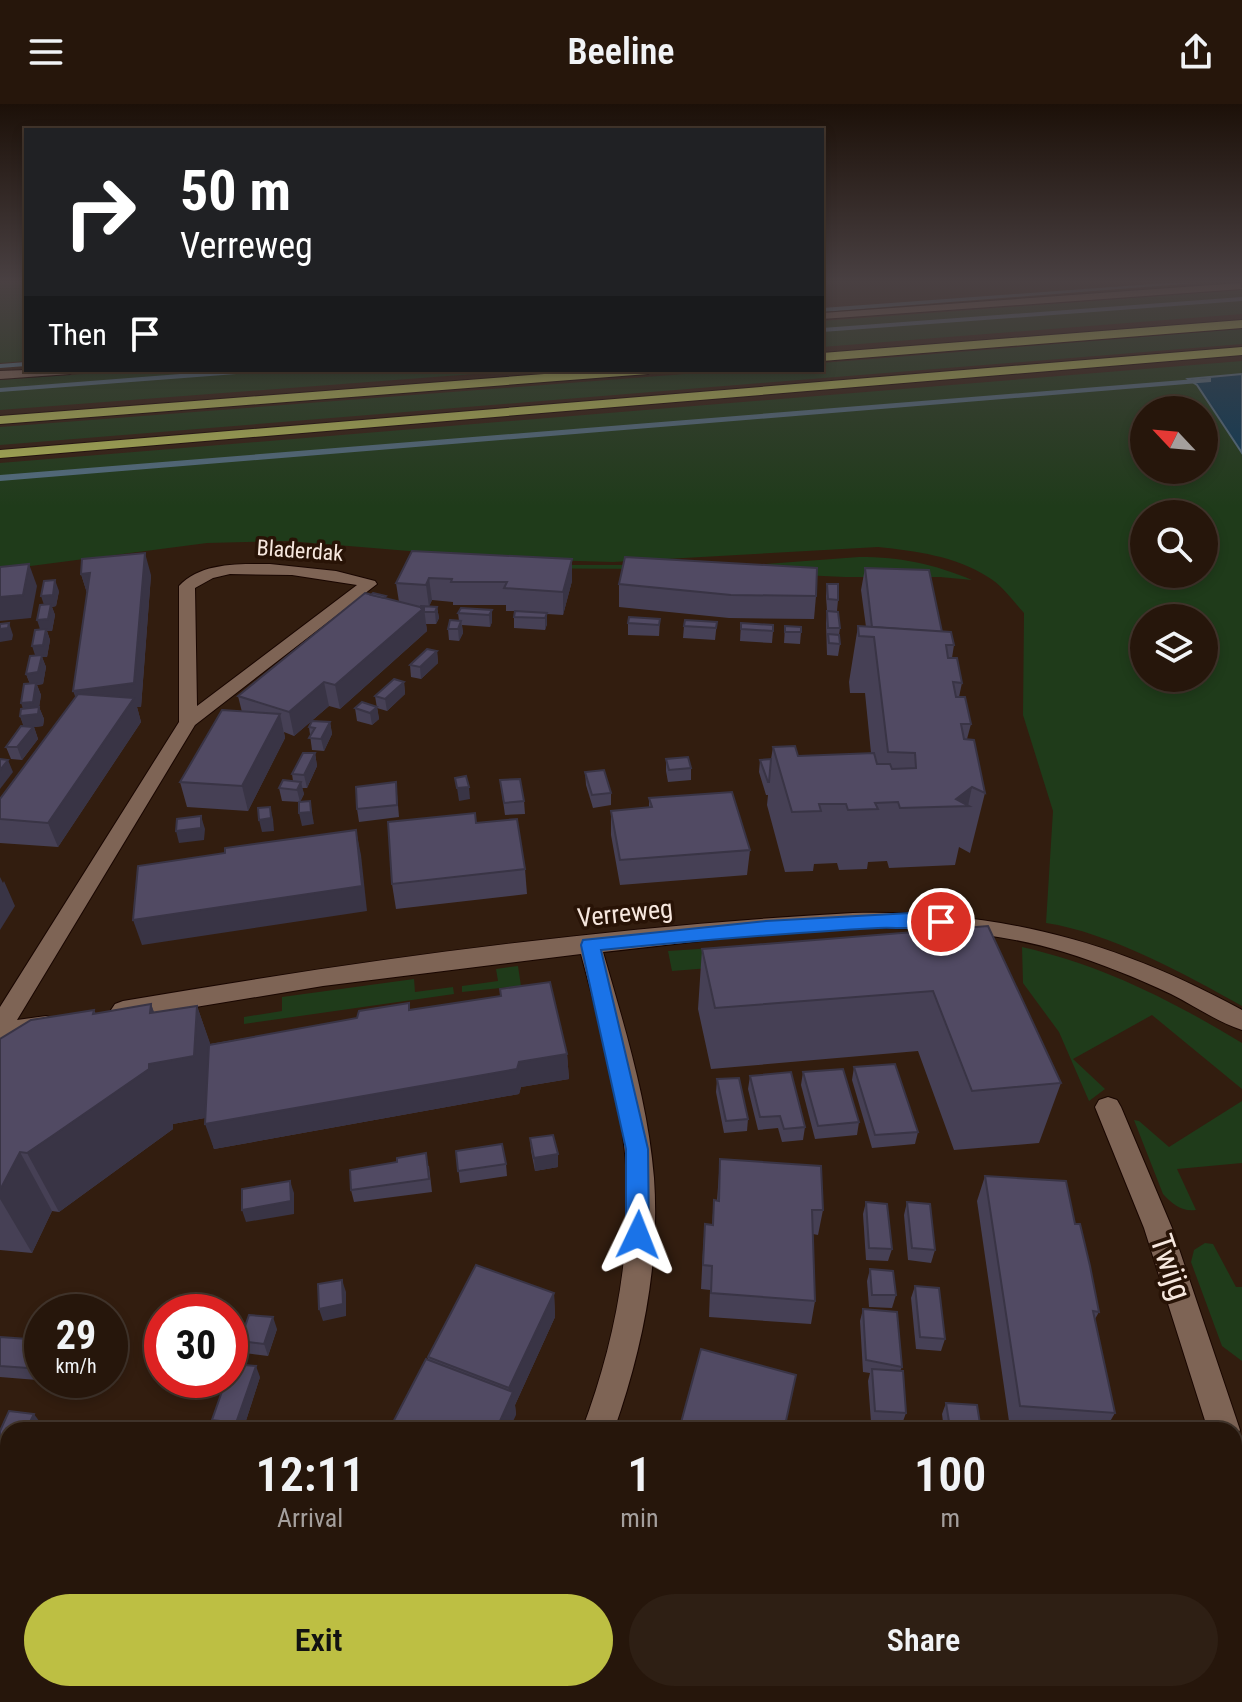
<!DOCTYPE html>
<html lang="en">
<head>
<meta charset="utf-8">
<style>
	:root { --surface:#26160b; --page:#2e1f14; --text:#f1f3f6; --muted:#a49f9d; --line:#42352c; --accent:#bdbf43 }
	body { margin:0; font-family:"Roboto Condensed",sans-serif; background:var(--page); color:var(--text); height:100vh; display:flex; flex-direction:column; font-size:30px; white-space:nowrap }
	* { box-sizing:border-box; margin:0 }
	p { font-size:26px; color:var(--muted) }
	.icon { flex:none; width:44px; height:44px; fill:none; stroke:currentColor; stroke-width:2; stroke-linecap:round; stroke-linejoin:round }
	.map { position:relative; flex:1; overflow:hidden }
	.sheet { position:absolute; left:0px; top:1318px; width:1242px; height:280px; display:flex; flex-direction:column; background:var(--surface); border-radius:24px 24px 0 0; box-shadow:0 4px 12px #0003,0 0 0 2px var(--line) }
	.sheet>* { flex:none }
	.banner { position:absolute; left:24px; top:24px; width:800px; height:244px; border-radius:0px; box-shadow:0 4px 12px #0003,0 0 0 2px var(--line); background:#202124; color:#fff; overflow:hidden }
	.needle { width:52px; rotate:296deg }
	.buttons { position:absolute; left:1130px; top:292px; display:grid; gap:16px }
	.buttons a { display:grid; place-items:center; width:88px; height:88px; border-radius:50%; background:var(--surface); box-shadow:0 4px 12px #0003,0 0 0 2px var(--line); font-size:40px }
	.speed { position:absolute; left:24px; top:1190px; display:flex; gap:16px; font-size:40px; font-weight:700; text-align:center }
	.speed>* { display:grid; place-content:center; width:104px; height:104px; border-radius:50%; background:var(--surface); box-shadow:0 4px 12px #0003,0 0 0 2px var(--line); line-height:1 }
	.speed small { font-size:20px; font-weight:400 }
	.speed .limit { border:12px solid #d22; background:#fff; color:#111 }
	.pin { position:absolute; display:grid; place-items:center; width:68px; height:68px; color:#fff; margin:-34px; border:4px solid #fff; border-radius:50%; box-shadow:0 2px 8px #0007 }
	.me { position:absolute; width:88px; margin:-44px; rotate:2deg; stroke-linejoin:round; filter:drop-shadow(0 0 6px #0008) }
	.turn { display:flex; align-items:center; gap:28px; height:168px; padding:0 24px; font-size:36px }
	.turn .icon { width:104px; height:104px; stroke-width:2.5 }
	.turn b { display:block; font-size:56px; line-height:68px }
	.then { display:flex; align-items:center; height:76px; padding:0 24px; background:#0003; gap:16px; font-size:30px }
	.eta { display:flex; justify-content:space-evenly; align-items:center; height:136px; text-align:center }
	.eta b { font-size:48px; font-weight:600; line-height:56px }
	.button { display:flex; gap:16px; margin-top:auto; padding:16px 24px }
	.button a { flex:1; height:92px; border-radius:48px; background:var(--accent); color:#111; font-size:32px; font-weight:600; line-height:92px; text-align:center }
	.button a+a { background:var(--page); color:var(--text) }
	header { display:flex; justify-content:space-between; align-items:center; height:104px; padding:0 24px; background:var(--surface); font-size:36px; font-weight:600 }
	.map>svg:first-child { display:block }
	.green { fill:#1f3b1a; fill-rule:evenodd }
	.water { fill:#0b3a57; stroke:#526e80; stroke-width:2 }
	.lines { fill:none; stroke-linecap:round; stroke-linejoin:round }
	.stream { fill:#526e80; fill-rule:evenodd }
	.minor-casing { stroke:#190600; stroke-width:2 }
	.motorway-casing { stroke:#190600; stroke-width:2 }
	.minor { fill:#7e6455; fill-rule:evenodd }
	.motorway { fill:#b1b857; fill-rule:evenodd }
	.wall { fill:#464055 }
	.shaded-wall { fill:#393445 }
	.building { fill:#514a63; stroke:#393445; stroke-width:2 }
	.route { fill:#1a73e8; stroke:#114b97; stroke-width:2 }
	.labels { text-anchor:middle; stroke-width:7; stroke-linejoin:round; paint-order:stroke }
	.far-street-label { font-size:22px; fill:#f6e7de; stroke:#281306 }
	.street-label { font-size:26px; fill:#f6e7de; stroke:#281306 }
	.near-street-label { font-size:32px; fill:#f6e7de; stroke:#281306 }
</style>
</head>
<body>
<header><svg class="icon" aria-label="menu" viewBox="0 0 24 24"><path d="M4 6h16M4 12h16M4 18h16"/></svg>Beeline<svg class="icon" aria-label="share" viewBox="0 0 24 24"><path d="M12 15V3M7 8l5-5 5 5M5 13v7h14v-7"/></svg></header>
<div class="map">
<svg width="1242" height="1598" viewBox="0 0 1242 1598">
	<rect width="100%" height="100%" fill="#321d0f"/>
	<g class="green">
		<path d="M0 179H26V257L0 259Z"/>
		<path d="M1242 186V210L822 243V217Z"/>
		<path d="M1242 225V240L0 341V323L736 266H822V259Z"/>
		<path d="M1242 257V270L1189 275 1197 281 1242 349V902C1187 871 1108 828 1046 819L1053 707 1023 611 1024 509C1013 497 1002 481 988 473 955 452 916 447 878 443L613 458 506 455 288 437 207 439 0 466V359ZM1144 306H1204V366H1144ZM1144 410H1204V470H1144ZM1144 514H1204V574H1144Z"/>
		<path d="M139 266H525L0 306V276Z"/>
		<path d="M859 453C901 453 934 460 972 476L940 473H845L664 465 481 464 487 461H752Z"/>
		<path d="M758 841 798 857 672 867 668 847Z"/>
		<path d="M1022 843C1102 861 1173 897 1242 939V985L1152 911 1073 955 1105 985 1089 997 1059 928 1023 879Z"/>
		<path d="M518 862 521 882 462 888V882L498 877 496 865Z"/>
		<path d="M414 875 415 888 453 883 454 890 244 920V913L282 907V893Z"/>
		<path d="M1242 997V1059L1177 1065 1196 1106C1182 1108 1172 1100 1163 1090L1134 1016 1139 1017 1169 1043Z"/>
		<path d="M1205 1139 1213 1140 1236 1183H1242V1257L1222 1242 1191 1158 1194 1146Z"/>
		<path d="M8 1432V1557L0 1556V1450Z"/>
		<path d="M509 1590H586V1598H506Z"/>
	</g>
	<path class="water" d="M1242 270V349L1197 281 1188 275Z"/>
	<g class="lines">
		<g class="stream">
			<path d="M1166 179H1196L822 208V204Z"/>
			<path d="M1242 193V197L822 228V224Z"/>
			<path d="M26 258V262L0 264V260Z"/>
			<path d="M232 266H266L262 268 0 288V284Z"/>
			<path d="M1208 274H1211V278L0 377V371Z"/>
		</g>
		<g class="minor-casing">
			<g id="minor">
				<path d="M1240 179 1242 185 822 215V209Z"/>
				<path d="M26 266H76L70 270 0 275V267Z"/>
				<path d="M270 460 336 467 375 477 377 480 195 621 17 916 46 912 55 915 58 921 55 927 0 936V903L179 618V482C201 458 240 460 270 460ZM230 470 292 471 357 481 197 602 195 484 213 474Z"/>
				<path d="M853 809C998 806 1114 836 1242 906V926C1217 918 1195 902 1171 890 1137 874 1100 859 1064 848 913 803 756 832 603 848 624 921 648 998 654 1074 660 1159 642 1247 614 1326H582C612 1247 630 1161 627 1076 624 1000 600 923 581 850L323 882 123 915 115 912 111 906 115 900 123 897C362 856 610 822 853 809Z"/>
				<path d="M1108 993 1117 996 1121 1003 1172 1124 1240 1326 1234 1338V1326H1208L1144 1124 1095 1003 1099 996Z"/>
				<path d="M1234 1345 1242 1348V1406L1234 1402Z"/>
				<path d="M472 1590H508L505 1598H469Z"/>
			</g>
		</g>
		<g class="motorway-casing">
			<g id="motorway">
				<path d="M1242 216V224L822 257V249Z"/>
				<path d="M1242 243V251L0 354V346Z"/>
				<path d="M597 266H655L648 270 0 320V312Z"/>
			</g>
		</g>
		<use href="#minor" class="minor"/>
		<use href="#motorway" class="motorway"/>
	</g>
	<g class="wall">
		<path d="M412 447 572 477 563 511 547 510V520L545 526 514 524V513L515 507H506V501H453V498L432 496 429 502 437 503 439 514 436 520H426L427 527 340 605 329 602 294 632 284 628 285 634 248 707 187 703 180 678 242 608 238 592 387 495 399 498 396 479Z"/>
		<path d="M865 464 942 528 954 541 952 554 962 579 959 593 971 620 967 635 985 689 970 749 959 743 955 761 889 764 887 757 868 758 867 765 839 766 837 759 814 760 813 767 785 768 767 701 768 691H766L759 668 760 656 771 655 773 643 798 652 871 649 865 589H850L849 578 858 522 866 523 861 486Z"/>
		<path d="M81 470 151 471 141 603H137L141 618 58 743 0 739V695L76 593 87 489Z"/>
		<path d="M619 480 816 492 814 515 729 514 619 503Z"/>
		<path d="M827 480 838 496 837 507H827L826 492Z"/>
		<path d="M59 487 56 502 52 503 55 511 52 527H47L50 536 47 553H42L46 563 43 580 37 581 41 591 39 603 44 615 43 622 34 623 38 635 22 656 11 655 6 643 24 622 20 612 23 605 30 580 26 570 35 552 44 500Z"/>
		<path d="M492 506V518L490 523 462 521 463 529 459 537 449 536 448 525 459 517 458 509Z"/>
		<path d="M827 507 840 524 839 531 840 540 838 552 827 551 826 519Z"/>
		<path d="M660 515 659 532 628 531V519Z"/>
		<path d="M717 518 715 536 683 534 684 522Z"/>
		<path d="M741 519 773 527 772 539 740 537Z"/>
		<path d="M785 522 801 528 800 540 784 539Z"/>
		<path d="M437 547 438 559 421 575 411 573 410 561Z"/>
		<path d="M404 578 405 590 387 607 377 604 375 592Z"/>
		<path d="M377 603 379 615 372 621 357 617 355 604Z"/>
		<path d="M330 618 332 630 324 647 312 646 309 623Z"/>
		<path d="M315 649 317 662 307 684H302L304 690 300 698 282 697 279 684 293 677 292 670Z"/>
		<path d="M666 655 691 664V676L668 678 666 667Z"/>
		<path d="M585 668 611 689V701L593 704 586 681Z"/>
		<path d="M500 676 524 697 525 710 505 711Z"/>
		<path d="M396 678 399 713 359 718 357 705Z"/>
		<path d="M649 694 750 746 747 771 620 781 611 731V707L649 704Z"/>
		<path d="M476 719 525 765 527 790 396 805 392 780Z"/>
		<path d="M988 822 1061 979 1039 1039 954 1046 918 947 711 965 698 905 702 845Z"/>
		<path d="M500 885 567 950 569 975 521 983 519 990 214 1045 205 1014 173 1020V1025L85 1089 59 1108 52 1107 32 1149 0 1146V935L94 906 96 910 151 900 154 909 197 902 210 940 410 906 500 892Z"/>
		<path d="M854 963 918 1028 915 1040 872 1044 852 976Z"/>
		<path d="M803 968 859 1018 857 1031 815 1035 801 981Z"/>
		<path d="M750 972 805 1023 803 1036 782 1038 778 1024 758 1026 748 985Z"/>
		<path d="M717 975 748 1015 747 1027 724 1029 716 988Z"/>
		<path d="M530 1034 558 1050V1063L535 1067 531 1047Z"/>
		<path d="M456 1047 506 1060 507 1072 460 1079Z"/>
		<path d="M720 1055 823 1106 818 1131 813 1130 815 1197 811 1220 709 1213 710 1186 701 1185 703 1145 705 1120 712 1121 714 1096 717 1097Z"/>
		<path d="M397 1058 429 1062 432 1088 354 1098 351 1086Z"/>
		<path d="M985 1072 1075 1120 1099 1208 1095 1215 1115 1309 1105 1326H1036L1010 1324 977 1097Z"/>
		<path d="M866 1098 892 1145 888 1157 866 1156 863 1110Z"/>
		<path d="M907 1098 935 1146 931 1159 908 1156 904 1111Z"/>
		<path d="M870 1165 896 1191 892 1204 869 1203 867 1177Z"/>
		<path d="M915 1182 945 1235 941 1247 916 1245 911 1194Z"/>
		<path d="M554 1189 555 1213 515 1301 516 1311 428 1256V1253Z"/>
		<path d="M863 1205 902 1263 900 1267 906 1309 902 1320 871 1318 868 1277 870 1269 863 1268 860 1217Z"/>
		<path d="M277 1225 268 1252 245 1249 240 1237Z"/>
		<path d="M0 1233 42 1236V1276H62V1278L0 1273Z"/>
		<path d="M260 1273 243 1326H217L212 1316Z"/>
		<path d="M946 1299 981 1326H944L942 1310Z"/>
		<path d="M42 1321 8 1326V1380L0 1379V1327Z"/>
		<path d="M659 1590H778L780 1598H660Z"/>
		<path d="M951 1590H985L986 1598H952Z"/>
		<path d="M1050 1590H1174L1176 1598H1051Z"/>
	</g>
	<g class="shaded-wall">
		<path d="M145 449 151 471 141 603H137L141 618 58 743 48 719 82 610 73 587Z"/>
		<path d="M572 455V477L563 511V488Z"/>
		<path d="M29 460 37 482 31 514 0 517V493Z"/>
		<path d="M90 469 88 492 81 470Z"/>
		<path d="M429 474 432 496 429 503 426 481Z"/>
		<path d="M55 476 59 487 56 502 52 503 55 511 52 527H47L50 536 47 553H42L46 563 43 580 37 581 41 591 38 610 39 603 44 615 43 622 34 623 38 635 22 656 17 643 24 624 20 612 25 611 21 599 31 582 26 570 36 554 32 542 41 528 37 516 45 504 41 492Z"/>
		<path d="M437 503 439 514 436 520 435 508Z"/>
		<path d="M424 504 427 527 340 605 335 581Z"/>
		<path d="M492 506V518L490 523 489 511Z"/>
		<path d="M547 509V520L545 526V514Z"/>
		<path d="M461 517 463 529 459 537 458 525Z"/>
		<path d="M9 519 13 531 12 536 0 538V525Z"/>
		<path d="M437 547 438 559 421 575 420 563Z"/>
		<path d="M324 578 329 602 294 632 289 608Z"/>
		<path d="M404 578 405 590 387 607 385 595Z"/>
		<path d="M377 603 379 615 372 621 370 609Z"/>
		<path d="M280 610 285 634 248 707 242 682Z"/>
		<path d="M330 618 332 630 324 647 321 635Z"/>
		<path d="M315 649 317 662 307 684 304 671Z"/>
		<path d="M8 656 13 668 0 685V666Z"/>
		<path d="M301 678 304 690 300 698 297 686Z"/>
		<path d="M469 683 470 695 459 697 457 684Z"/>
		<path d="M972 683 968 702 956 695Z"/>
		<path d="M310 697 314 720 302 722 299 709Z"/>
		<path d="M270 703 273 715 274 727 262 728 259 716Z"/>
		<path d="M201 712 205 725 204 736 179 739 176 727Z"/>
		<path d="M356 726 361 751 367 807 142 841 133 816Z"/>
		<path d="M0 773 3 779 4 777 15 802 0 826Z"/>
		<path d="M151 900 172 956 197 902 218 962 215 1012 173 1020V1025L59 1108 27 1049 150 909Z"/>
		<path d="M567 950 569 975 521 983 519 990 214 1045 205 1020 519 958Z"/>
		<path d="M20 1048 52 1107 32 1149 0 1095V1086Z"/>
		<path d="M558 1050V1063L535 1067 534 1054Z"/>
		<path d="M290 1077 294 1089V1110L246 1118 242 1106Z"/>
		<path d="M342 1176 346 1188V1212L323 1217 319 1205Z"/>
		<path d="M554 1189 555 1213 515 1301 516 1311 509 1326H496L510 1294 509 1284Z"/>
		<path d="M273 1213 277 1225 268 1252 264 1240Z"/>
		<path d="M256 1262 260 1273 243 1326H240L236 1319Z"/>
		<path d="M34 1310 42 1321 40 1326H26Z"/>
		<path d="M144 1590H155L152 1598H141Z"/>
		<path d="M374 1590H385L383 1598H372Z"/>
	</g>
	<g class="building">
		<path d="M412 447 572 455 563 488 504 484 507 478H451L452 475 429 474 426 481 396 479Z"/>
		<path d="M145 449 134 579 73 587 90 469 81 470 82 455Z"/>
		<path d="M625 453 817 464 816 492 731 491 619 480Z"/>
		<path d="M29 460 23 491 0 493V463Z"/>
		<path d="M865 464 929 466 942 528 872 523Z"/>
		<path d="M55 476 53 491 41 492 44 477Z"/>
		<path d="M827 480H838V496L828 495Z"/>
		<path d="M365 489 424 504 335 581 324 578 289 608 238 592Z"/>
		<path d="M373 489 386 492 384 494 371 491Z"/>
		<path d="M51 500 48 515 37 516 40 501Z"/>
		<path d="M421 502 437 503 435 508H424V504H421Z"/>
		<path d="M461 504 492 506 489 511 458 509Z"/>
		<path d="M515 507 547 509 545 514 514 513Z"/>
		<path d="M827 507 838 508 840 524H828Z"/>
		<path d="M629 513 660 515 659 521 628 519Z"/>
		<path d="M450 516 461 517 458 525H448Z"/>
		<path d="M685 516 717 518 716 524 684 522Z"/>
		<path d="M9 519 8 524 0 525V520Z"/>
		<path d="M741 519 773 521V527L741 525Z"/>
		<path d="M785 522 801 523V528H785Z"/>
		<path d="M858 522 951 528 954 541H946L948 554H957L962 579 953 578 956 593H965L971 620H961L964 635 974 636 985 689 972 683 956 695 969 702 900 704 898 698 875 699 878 705 848 706 846 700H819L821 707 792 708 773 643 795 642 798 652 874 649 877 660H890L892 665 916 664 915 649 888 648 874 533 859 532Z"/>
		<path d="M46 525 43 541 32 542 35 526Z"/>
		<path d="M828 530 839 531 840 540 829 539Z"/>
		<path d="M427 545 437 547 420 563 410 561Z"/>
		<path d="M42 551 38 568 26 570 30 552Z"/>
		<path d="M394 575 404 578 385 595 375 592Z"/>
		<path d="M36 579 33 598 21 599 24 580Z"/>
		<path d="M78 590 134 594 48 719 0 715V695Z"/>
		<path d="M362 598 377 603 370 609 355 604Z"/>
		<path d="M39 603 38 610 20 612 21 605Z"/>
		<path d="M222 606 280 610 242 682 180 678Z"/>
		<path d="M312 617 330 618 321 635 309 634 315 624 309 623Z"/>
		<path d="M21 622 33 623 17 643H6Z"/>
		<path d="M303 649H315L304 671 292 670Z"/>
		<path d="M688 653 691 664 669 666 666 655Z"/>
		<path d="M0 655 8 656 0 666Z"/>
		<path d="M771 655 769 678H768L760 656Z"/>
		<path d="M604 666 611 689 592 691 585 668Z"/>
		<path d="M466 672 469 683 457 684 455 674Z"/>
		<path d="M520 675 524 697 504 699 500 676Z"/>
		<path d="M283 676 301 678 297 686 279 684Z"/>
		<path d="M396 678 397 701 357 705 356 683Z"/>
		<path d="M732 688 750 746 620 756 611 707 652 703 649 694Z"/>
		<path d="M310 697 311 708 299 709V698Z"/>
		<path d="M270 703 271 714 259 716 258 704Z"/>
		<path d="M475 709 476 719 517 715 525 765 392 780 388 718Z"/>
		<path d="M201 712V724L176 727 177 715Z"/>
		<path d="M356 726 362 782 133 816 138 762 225 749V744Z"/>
		<path d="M988 822 1061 979 972 987 933 887 715 904 702 845Z"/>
		<path d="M550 878 567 950 519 958 517 965 205 1020 209 941 357 914 359 907 409 899V906L501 892 500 885Z"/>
		<path d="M151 900 150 909 197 902 194 952 149 960V965L55 1030 27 1049 20 1048 0 1086V935L31 916 94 906 93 910Z"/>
		<path d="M895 960 918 1028 875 1031 854 963Z"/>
		<path d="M843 965 859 1018 818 1022 803 968Z"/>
		<path d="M791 968 805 1023 784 1025 780 1012 760 1013 750 972Z"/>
		<path d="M739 974 748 1015 726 1017 717 975Z"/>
		<path d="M553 1031 558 1050 534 1054 530 1034Z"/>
		<path d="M502 1040 506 1060 458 1067 456 1047Z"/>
		<path d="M426 1049 429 1075 351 1086 350 1066 397 1058V1054Z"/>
		<path d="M720 1055 821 1062 823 1106H812L815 1197 711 1189 712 1162 703 1161 705 1120 713 1121 714 1096 719 1097Z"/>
		<path d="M985 1072 1066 1077 1075 1120H1080L1090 1162 1099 1208 1093 1207 1115 1309 1020 1302Z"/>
		<path d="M290 1077 291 1097 242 1106V1085Z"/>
		<path d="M866 1098 887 1100 892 1145 869 1144Z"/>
		<path d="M907 1098 930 1100 935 1146 912 1144Z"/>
		<path d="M476 1161 554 1189 509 1284 428 1253Z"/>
		<path d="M870 1165 893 1167 896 1191H872Z"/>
		<path d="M342 1176 343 1200 319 1205 318 1180Z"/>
		<path d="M915 1182 939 1184 945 1235 920 1233Z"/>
		<path d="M863 1205 897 1208 902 1263 866 1256Z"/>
		<path d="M249 1211 273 1213 264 1240 240 1237Z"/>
		<path d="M0 1233 42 1236V1265L0 1262Z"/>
		<path d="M701 1245 796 1271 784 1326H679Z"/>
		<path d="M426 1255 513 1288 496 1326H389Z"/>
		<path d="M232 1260 256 1262 236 1319 212 1316 226 1276H230V1266Z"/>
		<path d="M872 1265 903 1267 906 1309 875 1307Z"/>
		<path d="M946 1299 977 1301 981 1326 950 1324Z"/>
		<path d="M9 1307 34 1310 26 1326H8V1365L6 1370 0 1369V1327Z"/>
		<path d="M881 1323 907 1326H882Z"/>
		<path d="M114 1590H144L141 1598H111Z"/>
		<path d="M265 1590H374L372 1598H262Z"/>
		<path d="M662 1590H778L780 1598H663Z"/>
		<path d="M901 1590 931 1593 932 1598H901Z"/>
		<path d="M957 1590H985L986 1598H958Z"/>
		<path d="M1066 1590H1174L1176 1598H1067Z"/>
	</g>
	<linearGradient id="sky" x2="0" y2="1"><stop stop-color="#1c1008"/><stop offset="0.44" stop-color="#494042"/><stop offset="1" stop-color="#494042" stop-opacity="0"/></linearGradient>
	<rect width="1242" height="403" fill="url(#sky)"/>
	<path class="route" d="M911 809 941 811 950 818C943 827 894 823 878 824 786 829 693 837 601 846L648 1045 649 1131 646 1139 638 1142 630 1139 626 1131V1045L581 841 583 836 766 817Z"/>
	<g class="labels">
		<g class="far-street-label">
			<text transform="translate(300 446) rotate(4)" y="8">Bladerdak</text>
		</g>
		<g class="street-label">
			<text transform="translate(625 809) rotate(-6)" y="9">Verreweg</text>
		</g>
		<g class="near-street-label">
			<text transform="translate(1171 1163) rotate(71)" y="11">Twijg</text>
		</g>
	</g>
</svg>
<div class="buttons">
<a><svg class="needle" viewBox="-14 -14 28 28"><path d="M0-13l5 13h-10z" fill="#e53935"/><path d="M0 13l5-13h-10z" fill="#a49f9d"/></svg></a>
<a><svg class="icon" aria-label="search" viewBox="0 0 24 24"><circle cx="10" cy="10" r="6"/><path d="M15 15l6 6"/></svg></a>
<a><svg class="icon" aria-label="layers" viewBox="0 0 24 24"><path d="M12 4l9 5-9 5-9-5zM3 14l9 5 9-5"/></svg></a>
</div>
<div class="speed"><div>29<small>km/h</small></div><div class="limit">30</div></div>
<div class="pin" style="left:941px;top:818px;background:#d93025"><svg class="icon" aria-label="arrive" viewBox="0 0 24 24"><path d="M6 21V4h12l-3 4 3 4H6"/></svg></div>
<svg class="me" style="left:638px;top:1131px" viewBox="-20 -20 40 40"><path d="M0-17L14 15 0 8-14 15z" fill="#1a73e8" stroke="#fff" stroke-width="4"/></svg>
<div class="banner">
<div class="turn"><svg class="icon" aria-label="right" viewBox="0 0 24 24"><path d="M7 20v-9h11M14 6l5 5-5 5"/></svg><div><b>50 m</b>Verreweg</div></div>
<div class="then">Then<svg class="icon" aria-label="arrive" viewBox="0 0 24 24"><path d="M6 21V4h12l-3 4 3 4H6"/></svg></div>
</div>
<section class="sheet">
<div class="eta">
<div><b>12:11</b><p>Arrival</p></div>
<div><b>1</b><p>min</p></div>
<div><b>100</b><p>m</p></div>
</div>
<div class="button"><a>Exit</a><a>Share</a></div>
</section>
</div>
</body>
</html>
